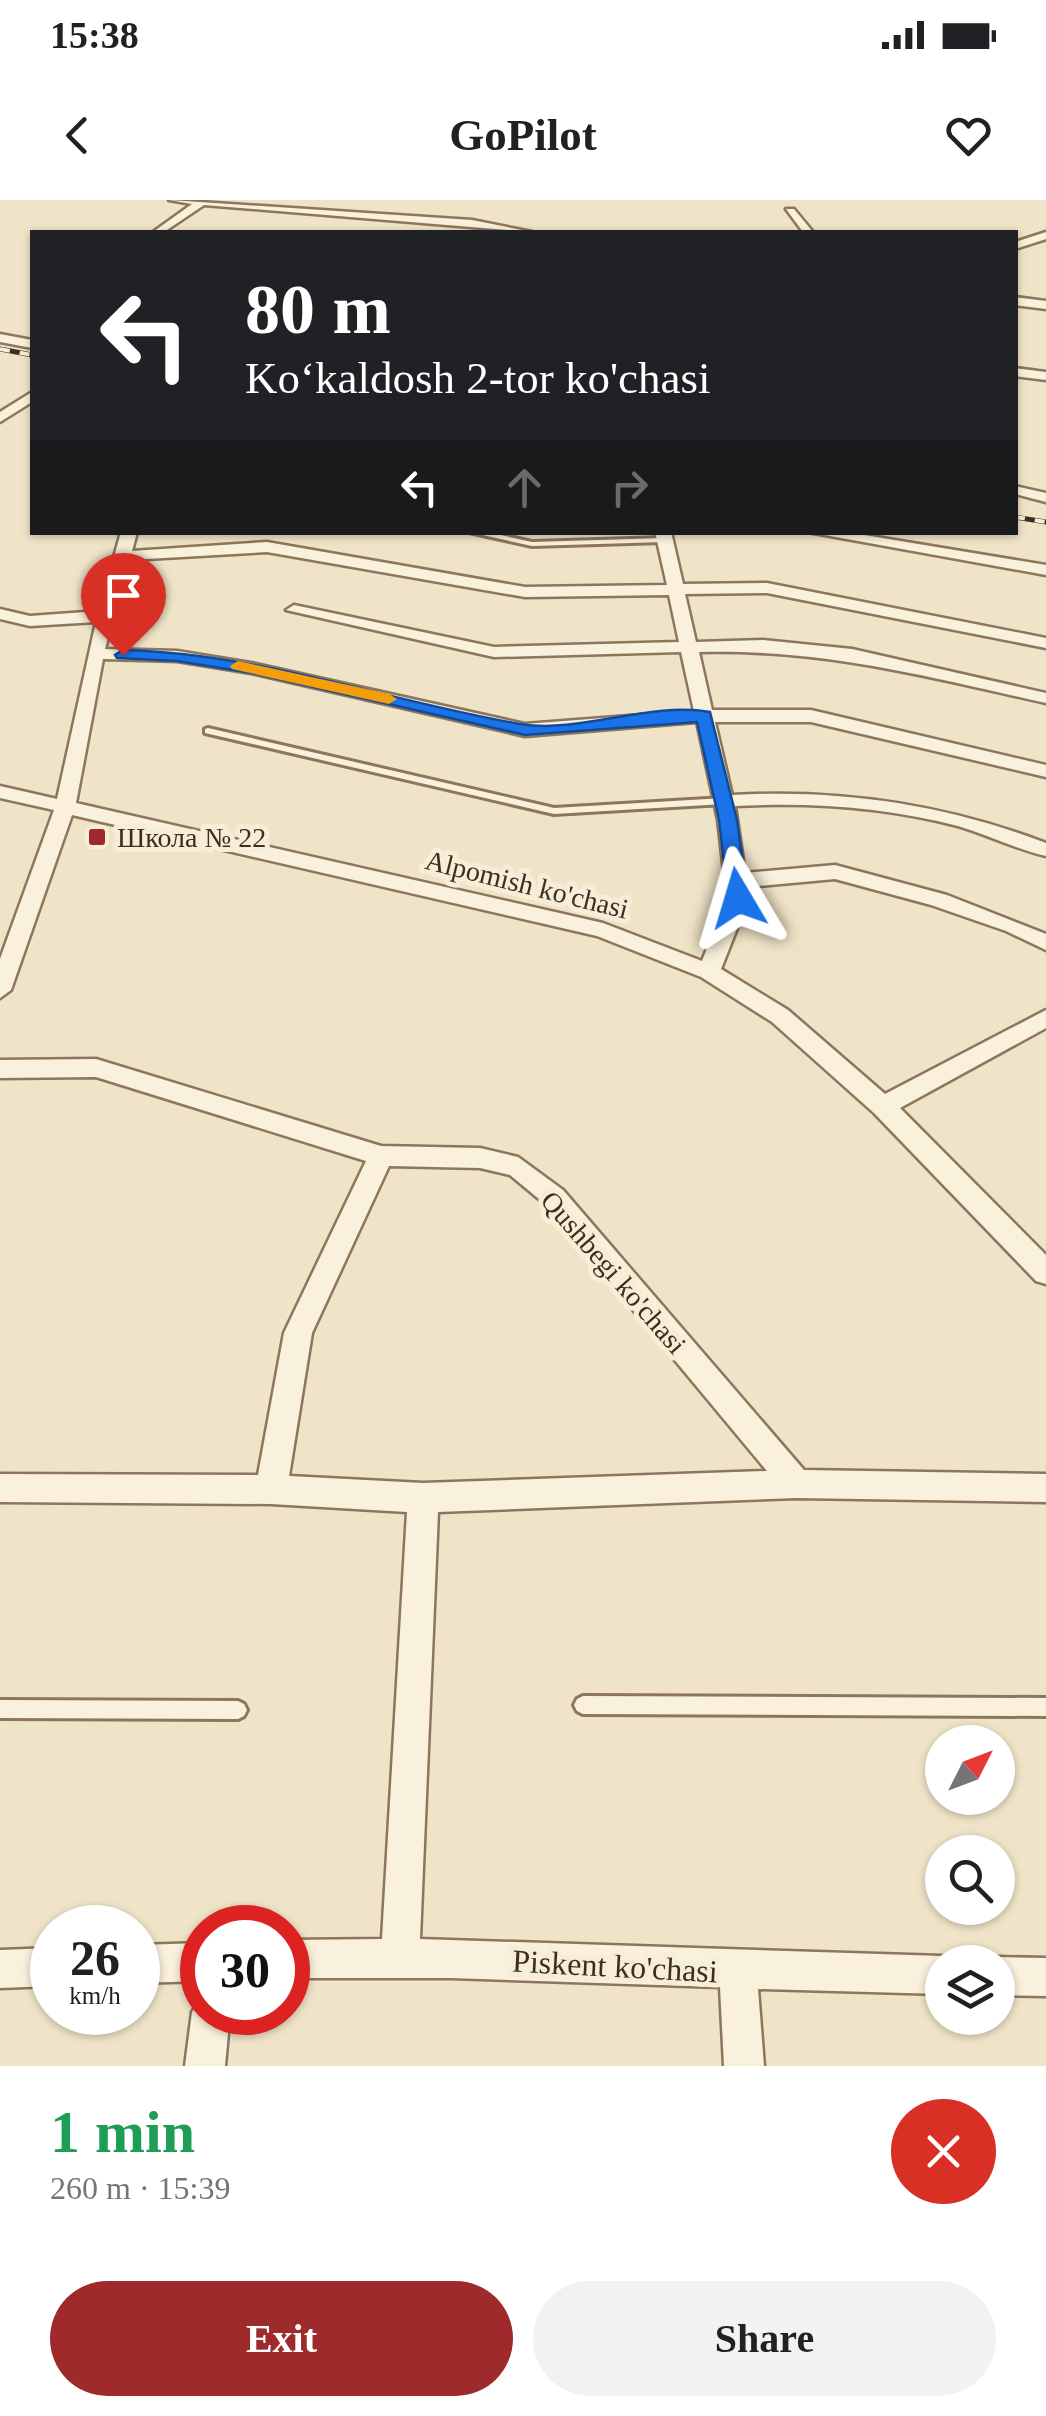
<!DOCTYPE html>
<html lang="en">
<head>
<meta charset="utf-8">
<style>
	:root { --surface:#fff; --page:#f2f2f2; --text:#202124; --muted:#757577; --accent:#9e2a2b }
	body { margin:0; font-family:"Times New Roman",serif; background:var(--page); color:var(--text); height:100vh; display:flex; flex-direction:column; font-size:38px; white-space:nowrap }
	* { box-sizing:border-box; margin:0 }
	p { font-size:32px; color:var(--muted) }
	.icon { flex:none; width:55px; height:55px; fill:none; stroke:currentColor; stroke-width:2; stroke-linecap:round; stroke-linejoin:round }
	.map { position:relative; height:1866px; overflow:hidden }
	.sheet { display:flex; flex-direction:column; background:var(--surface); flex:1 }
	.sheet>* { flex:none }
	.banner { position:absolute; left:30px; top:30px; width:988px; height:305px; border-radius:0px; box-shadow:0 2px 8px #0004; background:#202124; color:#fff; overflow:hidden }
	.needle { width:65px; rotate:48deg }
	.tools { position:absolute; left:925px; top:1525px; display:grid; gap:20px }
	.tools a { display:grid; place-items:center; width:90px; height:90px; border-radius:50%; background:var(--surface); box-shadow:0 2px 8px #0004; font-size:50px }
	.speed { position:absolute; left:30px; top:1705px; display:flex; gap:20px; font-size:50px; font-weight:700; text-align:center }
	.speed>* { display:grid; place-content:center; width:130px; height:130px; border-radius:50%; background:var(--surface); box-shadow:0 2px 8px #0004; line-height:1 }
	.speed small { font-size:25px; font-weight:400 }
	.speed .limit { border:15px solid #d22; background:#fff; color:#111 }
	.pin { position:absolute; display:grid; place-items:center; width:85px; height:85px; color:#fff; margin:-102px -42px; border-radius:50% 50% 50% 0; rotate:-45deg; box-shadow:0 0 10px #0007 }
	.pin .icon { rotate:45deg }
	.me { position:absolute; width:110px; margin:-55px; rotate:353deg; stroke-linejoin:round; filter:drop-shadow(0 0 8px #0008) }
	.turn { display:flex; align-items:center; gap:35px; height:210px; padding:0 50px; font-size:45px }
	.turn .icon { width:130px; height:130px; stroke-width:2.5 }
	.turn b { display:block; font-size:70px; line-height:85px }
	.lanes { display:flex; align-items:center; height:95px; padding:0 50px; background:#0003; justify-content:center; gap:50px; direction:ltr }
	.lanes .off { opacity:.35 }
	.round { display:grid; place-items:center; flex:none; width:105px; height:105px; border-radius:52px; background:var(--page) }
	.head { display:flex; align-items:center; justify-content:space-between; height:170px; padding:0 50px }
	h1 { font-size:60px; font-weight:700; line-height:75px; color:#1e9e55 }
	.primary-button { display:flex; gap:20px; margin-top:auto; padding:20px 50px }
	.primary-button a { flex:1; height:115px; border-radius:60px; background:var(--accent); color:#fff; font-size:40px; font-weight:700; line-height:115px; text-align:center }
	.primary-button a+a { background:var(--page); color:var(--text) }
	.status { display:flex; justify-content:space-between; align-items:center; height:70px; padding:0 50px; background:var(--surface); direction:ltr }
	.status svg { height:28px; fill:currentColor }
	header { display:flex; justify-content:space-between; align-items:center; height:130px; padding:0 50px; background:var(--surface); font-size:45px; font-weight:700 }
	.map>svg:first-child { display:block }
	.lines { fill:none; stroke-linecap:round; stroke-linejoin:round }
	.service-casing { stroke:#8d765c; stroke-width:6 }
	.minor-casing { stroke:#8d765c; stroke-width:5 }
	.service { fill:#faf1dc; fill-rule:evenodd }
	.minor { fill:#faf1dc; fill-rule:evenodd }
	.rail-casing { stroke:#3d2e20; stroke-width:5 }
	.rail { stroke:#f7eed8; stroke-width:4; stroke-dasharray:10; stroke-linecap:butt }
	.route { fill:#1a73e8; stroke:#114b97; stroke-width:2.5 }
	.slow { fill:#f59e0b }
	.poi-dot { fill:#9e2a2b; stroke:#f7eed8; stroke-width:4 }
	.labels { text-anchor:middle; stroke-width:10; stroke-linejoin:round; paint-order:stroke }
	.poi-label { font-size:28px; fill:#3d2e20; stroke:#f7eed8; text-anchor:start }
	.street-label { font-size:28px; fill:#3d2e20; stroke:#f7eed8 }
	.near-street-label { font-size:32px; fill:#3d2e20; stroke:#f7eed8 }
</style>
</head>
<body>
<div class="status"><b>15:38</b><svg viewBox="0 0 49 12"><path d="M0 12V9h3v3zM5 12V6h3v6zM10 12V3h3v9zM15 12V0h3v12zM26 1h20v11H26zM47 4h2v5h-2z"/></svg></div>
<header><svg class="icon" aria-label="back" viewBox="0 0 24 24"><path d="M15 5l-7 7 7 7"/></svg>GoPilot<svg class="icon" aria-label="heart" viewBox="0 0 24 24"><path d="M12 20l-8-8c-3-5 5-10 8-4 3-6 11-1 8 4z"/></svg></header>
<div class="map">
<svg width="1046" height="1866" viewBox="0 0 1046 1866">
	<rect width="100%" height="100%" fill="#f0e4c8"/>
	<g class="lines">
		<g class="service-casing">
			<g id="service">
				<path d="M469 332H487L532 342 664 338 668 340 664 342 532 346Z"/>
				<path d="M208 528 554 608 724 598 729 601 724 604 554 614 205 533V529Z"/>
				<path d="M583 1496 1046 1498V1516L583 1514 577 1511 574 1505 577 1499Z"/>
				<path d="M0 1500 238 1501 244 1504 247 1510 244 1516 238 1519 0 1518Z"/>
			</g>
		</g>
		<g class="minor-casing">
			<g id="minor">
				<path d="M169 0 472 20 532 32 204 5 164 32H153L192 4Z"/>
				<path d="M786 9H794L813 32H803Z"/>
				<path d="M1046 32V39L1015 49V42Z"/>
				<path d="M1015 97 1046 101V109L1015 105Z"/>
				<path d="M0 134 32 140V148L0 142Z"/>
				<path d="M1015 168 1046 172V180L1015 176Z"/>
				<path d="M32 192V202L0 222V212Z"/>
				<path d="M1015 286 1046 293V302L1015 294Z"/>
				<path d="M121 332H137L132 351 267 342 525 387 667 385 655 332H671L683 384 767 383 1046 438V448L767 393 685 394 696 442 763 440 852 449 1046 493V503C925 476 825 449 699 452L712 510H811L1046 565V577L811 522H715L732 595C841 589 944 604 1046 643V656C1016 649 988 635 958 626 885 607 810 602 735 606L745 673 835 665 947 695 1046 734V750L1006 731 931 705 835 679 747 687 749 698 721 769 788 810 885 894 1046 810V828L900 908 1046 1055V1084L1036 1081 874 913 772 822 701 777 597 736 72 615 11 790 0 798V759L54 610 0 598V586L57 599 96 422 30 426 0 419V409L30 416 99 411ZM267 352 525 397 669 395 679 442 494 447 294 405 286 410 494 457 681 452 694 511 525 524 251 463 177 451 105 449 129 360ZM103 459 177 461 251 473 525 536 697 522 718 620 727 698 702 761 603 723 76 603Z"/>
				<path d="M808 332H846L1046 365V375Z"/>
				<path d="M96 859 381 946 480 948 518 957 563 990 804 1270 1046 1274V1302L797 1298 438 1312 420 1739 942 1756 956 1762H942V1794L758 1789 764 1866H724L720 1787 451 1778H288V1740L382 1739 407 1312 271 1304 0 1302V1274L258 1275 284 1133 366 961 96 877 0 878V860ZM389 966 480 968 510 975 545 1004 767 1271 423 1283 289 1276 312 1133Z"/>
				<path d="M202 1743V1781L138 1783V1745Z"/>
				<path d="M52 1748V1786L0 1788V1750Z"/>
				<path d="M998 1757 1046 1758V1796L998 1795V1762H984Z"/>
				<path d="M202 1796V1812H230L225 1866H185L192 1812Z"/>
			</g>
		</g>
		<use href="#service" class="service"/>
		<use href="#minor" class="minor"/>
		<g class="rail-casing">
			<g id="rail">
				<path d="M0 149 32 155"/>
				<path d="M1015 317 1046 322"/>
			</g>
		</g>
		<use href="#rail" class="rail"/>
	</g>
	<path class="route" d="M123 450C259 453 387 501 520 524 581 534 649 501 710 512L737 620 748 698 738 704 728 698 719 620 697 522 525 535 252 473 177 461 117 458 115 455Z"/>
	<path class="slow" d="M238 461 389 494 397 499 389 504 232 469 230 466Z"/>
	<rect class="poi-dot" x="87" y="627" width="20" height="20" rx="5"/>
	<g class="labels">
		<g class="poi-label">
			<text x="117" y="647">Школа № 22</text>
		</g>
		<g class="street-label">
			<text transform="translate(527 684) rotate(14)" y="10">Alpomish ko'chasi</text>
			<text transform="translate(614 1072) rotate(49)" y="10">Qushbegi ko'chasi</text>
		</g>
		<g class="near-street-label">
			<text transform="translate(615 1766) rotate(3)" y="11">Piskent ko'chasi</text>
		</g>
	</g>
</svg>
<div class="tools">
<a><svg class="needle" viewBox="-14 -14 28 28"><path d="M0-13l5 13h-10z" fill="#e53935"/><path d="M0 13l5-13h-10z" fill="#757577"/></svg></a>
<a><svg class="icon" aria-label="search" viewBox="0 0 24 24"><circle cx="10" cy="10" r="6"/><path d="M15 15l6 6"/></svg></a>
<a><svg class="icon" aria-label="layers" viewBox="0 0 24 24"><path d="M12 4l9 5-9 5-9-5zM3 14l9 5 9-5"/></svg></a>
</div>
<div class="speed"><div>26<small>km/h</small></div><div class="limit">30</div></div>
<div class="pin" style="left:123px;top:455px;background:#d93025"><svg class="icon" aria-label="arrive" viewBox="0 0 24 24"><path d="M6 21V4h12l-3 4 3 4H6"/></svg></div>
<svg class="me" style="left:738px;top:698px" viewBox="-20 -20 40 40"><path d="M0-17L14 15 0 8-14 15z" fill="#1a73e8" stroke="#fff" stroke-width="4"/></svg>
<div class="banner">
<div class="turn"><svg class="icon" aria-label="left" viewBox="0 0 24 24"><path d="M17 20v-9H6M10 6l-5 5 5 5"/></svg><div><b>80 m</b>Ko‘kaldosh 2-tor ko'chasi</div></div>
<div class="lanes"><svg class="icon" aria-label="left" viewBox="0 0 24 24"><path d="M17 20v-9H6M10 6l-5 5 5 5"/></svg><svg class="icon off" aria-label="ahead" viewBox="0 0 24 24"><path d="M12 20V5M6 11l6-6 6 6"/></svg><svg class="icon off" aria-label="right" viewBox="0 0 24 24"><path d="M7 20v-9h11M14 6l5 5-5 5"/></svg></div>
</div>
</div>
<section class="sheet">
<div class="head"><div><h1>1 min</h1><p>260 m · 15:39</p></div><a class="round" style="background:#d93025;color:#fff"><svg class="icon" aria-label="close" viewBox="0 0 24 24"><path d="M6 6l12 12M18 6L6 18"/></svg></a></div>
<div class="primary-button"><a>Exit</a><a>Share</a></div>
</section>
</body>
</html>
